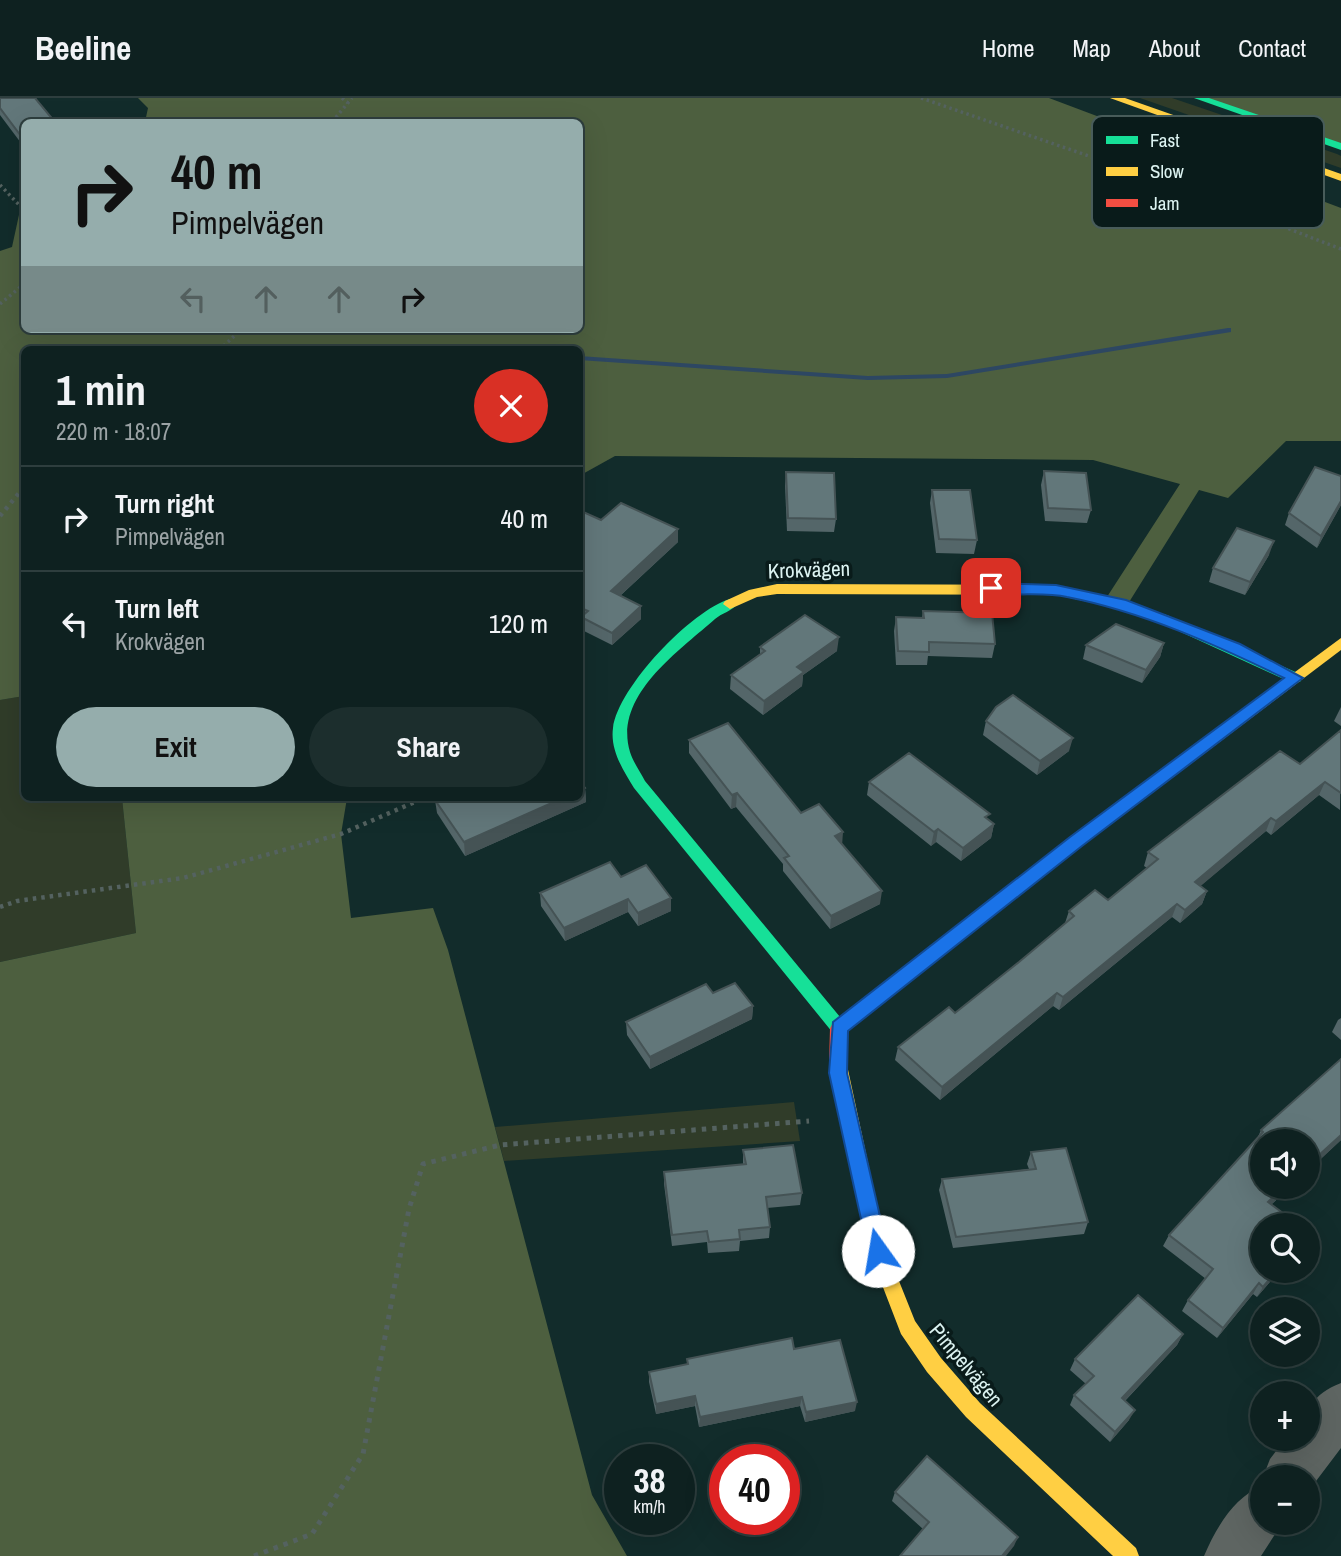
<!DOCTYPE html>
<html lang="en">
<head>
<meta charset="utf-8">
<style>
	:root { --surface:#0e2120; --page:#1c2e2d; --text:#f1f3f6; --muted:#9ba3a5; --line:#2e3e3e; --accent:#95adac }
	body { margin:0; font-family:"Archivo Narrow",sans-serif; background:var(--page); color:var(--text); height:100vh; display:flex; flex-direction:column; font-size:26px; white-space:nowrap }
	* { box-sizing:border-box; margin:0 }
	p { font-size:23px; color:var(--muted) }
	.icon { flex:none; width:38px; height:38px; fill:none; stroke:currentColor; stroke-width:2; stroke-linecap:round; stroke-linejoin:round }
	.map { position:relative; flex:1; overflow:hidden }
	.drawer { position:absolute; left:21px; top:248px; width:562px; height:455px; display:flex; flex-direction:column; background:var(--surface); border-radius:10px; box-shadow:0 7px 28px #0002,0 0 0 2px var(--line) }
	.drawer>* { flex:none }
	.top-card { position:absolute; left:21px; top:21px; width:562px; height:214px; border-radius:10px; box-shadow:0 7px 28px #0002,0 0 0 2px var(--line); background:#95adac; color:#111; overflow:hidden }
	.fabs { position:absolute; left:1250px; top:1031px; display:grid; gap:14px }
	.fabs a { display:grid; place-items:center; width:70px; height:70px; border-radius:50%; background:var(--surface); box-shadow:0 7px 28px #0002,0 0 0 2px var(--line); font-size:35px }
	.speed { position:absolute; left:604px; top:1346px; display:flex; gap:14px; font-size:35px; font-weight:700; text-align:center }
	.speed>* { display:grid; place-content:center; width:91px; height:91px; border-radius:50%; background:var(--surface); box-shadow:0 7px 28px #0002,0 0 0 2px var(--line); line-height:1 }
	.speed small { font-size:18px; font-weight:400 }
	.speed .limit { border:10px solid #d22; background:#fff; color:#111 }
	.pin { position:absolute; display:grid; place-items:center; width:60px; height:60px; color:#fff; margin:-30px; border-radius:14px; box-shadow:0 4px 10px #0006 }
	.me { position:absolute; width:77px; margin:-38px; rotate:347deg; stroke-linejoin:round; filter:drop-shadow(0 0 5px #0008) }
	.turn { display:flex; align-items:center; gap:24px; height:147px; padding:0 35px; font-size:32px }
	.turn .icon { width:91px; height:91px; stroke-width:2.5 }
	.turn b { display:block; font-size:49px; line-height:60px }
	.lanes { display:flex; align-items:center; height:66px; padding:0 35px; background:#0003; justify-content:center; gap:35px; direction:ltr }
	.lanes .off { opacity:.35 }
	.round { display:grid; place-items:center; flex:none; width:74px; height:74px; border-radius:37px; background:var(--page) }
	.overview { display:flex; align-items:center; justify-content:space-between; height:119px; padding:0 35px }
	h1 { font-size:42px; font-weight:800; line-height:52px }
	.action { display:flex; gap:14px; margin-top:auto; padding:14px 35px }
	.action a { flex:1; height:80px; border-radius:42px; background:var(--accent); color:#111; font-size:28px; font-weight:800; line-height:80px; text-align:center }
	.action a+a { background:var(--page); color:var(--text) }
	ul { padding:0; list-style:none }
	li { display:flex; align-items:center; gap:21px; height:105px; padding:0 35px; border-top:2px solid var(--line) }
	li div { flex:1 }
	li b { display:block; font-size:26px }
	li em { font-style:normal }
	header { display:flex; align-items:center; gap:42px; box-sizing:border-box; height:98px; padding:0 35px; background:var(--surface); border-bottom:2px solid var(--line) }
	header strong { font-size:33px }
	nav { display:flex; gap:38px; margin-inline-start:auto; font-size:24px }
	.map>svg:first-child { display:block }
	.green { fill:#303c29 }
	.forest { fill:#4d5f3f }
	.lines { fill:none; stroke-linecap:round; stroke-linejoin:round }
	.stream { fill:#2d4762; fill-rule:evenodd }
	.path-far2 { stroke:#546260; stroke-width:3.5; stroke-dasharray:2.5 3.5; stroke-linecap:butt }
	.path-far1 { stroke:#546260; stroke-width:4.5; stroke-dasharray:3.5 5; stroke-linecap:butt }
	.path { stroke:#546260; stroke-width:5; stroke-dasharray:4.5 6; stroke-linecap:butt }
	.street { fill:#5e6562; fill-rule:evenodd }
	.fast { fill:#16e098; fill-rule:evenodd }
	.slow { fill:#ffcf43; fill-rule:evenodd }
	.jam { fill:#f24e42; fill-rule:evenodd }
	.wall { fill:#546669 }
	.shaded-wall { fill:#455355 }
	.building { fill:#62777a; stroke:#455355; stroke-width:2 }
	.route { fill:#1a73e8; stroke:#114b97; stroke-width:2 }
	.labels { text-anchor:middle; stroke-width:7; stroke-linejoin:round; paint-order:stroke }
	.street-label { font-size:21px; fill:#dcf3f1; stroke:#091b1a }
	.key { fill:#091b1a; stroke:#485c5a; stroke-width:2 }
	.key-label { font-size:19px; fill:#dcf3f1 }
</style>
</head>
<body>
<header>
<strong>Beeline</strong>
<nav><a>Home</a><a>Map</a><a>About</a><a>Contact</a></nav>
</header>
<div class="map">
<svg width="1341" height="1458" viewBox="0 0 1341 1458">
	<rect width="100%" height="100%" fill="#122c2b"/>
	<g class="green">
		<path d="M1140 0H1172L1337 56 1341 58V70Z"/>
		<path d="M24 598V700H122L136 835 0 864V602Z"/>
		<path d="M794 1004 800 1043 504 1063 495 1029Z"/>
	</g>
	<g class="forest">
		<path d="M138 0H1049L1341 110V343H1286L1228 400 1199 392 1126 509 1105 502 1180 386 1093 362 615 358 579 378V252H24V598L0 602V153L12 149 22 103 24 102V231H579V24H145L148 10Z"/>
		<path d="M1196 0H1341V50Z"/>
		<path d="M122 700H347L341 736 351 820 433 810 448 852 592 1397 627 1458H0V864L136 835Z"/>
	</g>
	<g class="lines">
		<g class="stream">
			<path d="M1228 230H1231V234L947 280 868 282 579 262V258L868 278 947 276Z"/>
			<path d="M475 247 503 250 507 252H426L430 250Z"/>
		</g>
		<g class="path-far2">
			<path d="M342 0 348 5"/>
			<path d="M921 0 1193 94 1341 151"/>
			<path d="M332 24 352 0"/>
			<path d="M0 87 24 112"/>
			<path d="M0 206 24 186"/>
			<path d="M219 252 242 231"/>
		</g>
		<g class="path-far1">
			<path d="M0 418 24 389"/>
			<path d="M0 809 17 803 183 780 341 736 424 700"/>
		</g>
		<path class="path" d="M254 1458 312 1436 363 1356 409 1111 423 1066 500 1047 809 1023"/>
		<g class="street">
			<path d="M1341 1285V1350L1307 1395V1379H1263L1270 1361 1286 1340H1307C1307 1310 1311 1297 1341 1285Z"/>
			<path d="M1262 1388V1424H1283L1261 1458H1204C1216 1430 1234 1399 1262 1388Z"/>
		</g>
		<g class="fast">
			<path d="M1194 0H1209L1341 45V52Z"/>
			<path d="M730 501 737 506C732 513 722 515 715 521 679 553 613 598 630 654 633 664 640 673 645 683L845 925 848 930 845 935 839 937 833 935 634 690C623 672 610 652 613 630 618 589 692 512 730 501Z"/>
			<path d="M1164 516 1300 576 1302 580 1300 584H1290L1159 524 1157 521Z"/>
		</g>
		<g class="slow">
			<path d="M1110 0H1125L1341 76V83Z"/>
			<path d="M777 486 1056 487 1119 501 1169 518 1171 521 1164 526 1117 510 1056 497 777 496 757 499 730 511 723 506 725 503 749 492Z"/>
			<path d="M1341 540V552L1053 770H1041L1039 766 1041 762Z"/>
			<path d="M838 960 844 962 847 967 887 1153 915 1223 941 1260 980 1305 1136 1450 1139 1458H1113L966 1319 927 1274 901 1236 869 1153 829 967 832 962Z"/>
		</g>
		<path class="jam" d="M1047 760 1053 762 1055 766 1053 770 848 933 847 967 844 972 838 974 832 972 829 967 830 930 833 925 1041 762Z"/>
	</g>
	<g class="wall">
		<path d="M0 0H36L37 2 24 24V49L0 17Z"/>
		<path d="M1044 373 1091 412 1087 425 1045 423 1041 387Z"/>
		<path d="M786 374 836 421 834 434 787 433 785 388Z"/>
		<path d="M1341 378V407L1317 450 1285 427 1289 415Z"/>
		<path d="M932 392 977 442 974 456 936 455 930 405Z"/>
		<path d="M579 412 601 422 678 444 620 498 641 508V521L612 547 582 532 581 522 579 521Z"/>
		<path d="M1269 457 1245 497 1209 484 1213 470Z"/>
		<path d="M923 513 995 546 992 560 928 558 927 567H896L894 533 896 519 922 520Z"/>
		<path d="M1164 545 1160 559 1142 585 1083 561 1086 547Z"/>
		<path d="M760 549 837 553 803 577 802 588 763 617 730 591 731 577 760 556Z"/>
		<path d="M1341 609V628L1334 623Z"/>
		<path d="M986 623 1069 653 1037 677 983 637Z"/>
		<path d="M1341 632 1340 712 1319 697 1271 737 1266 733 1200 788 1207 793 1202 806 1180 825 1172 819 1059 912 1053 908 940 1002 895 962 898 949 955 915 1019 864 1065 825 1069 813 1108 802 1147 770 1144 768 1148 754 1300 666Z"/>
		<path d="M689 642 801 715 842 746 880 806 830 831 783 773V766L736 709 731 711 689 655Z"/>
		<path d="M869 684 988 722 994 726 991 740 961 763 936 744 931 748 867 697Z"/>
		<path d="M585 690 586 704 465 758 437 715 435 702Z"/>
		<path d="M621 779 671 813 638 828 628 814 565 843 541 808 540 795Z"/>
		<path d="M713 895 753 908 752 921 650 971 627 937 626 924Z"/>
		<path d="M1341 920V942L1332 934 1338 922Z"/>
		<path d="M1341 961V1042L1272 1106 1262 1172H1280L1257 1199 1253 1196 1217 1240 1182 1213 1188 1202 1206 1181 1163 1148 1169 1137 1257 1041 1261 1032Z"/>
		<path d="M743 1052 802 1095 800 1107 767 1110 770 1129 769 1140 740 1143 739 1153 708 1155 707 1144 672 1148 664 1086V1074L743 1066Z"/>
		<path d="M1031 1054 1088 1124 1084 1136 953 1150 939 1092 942 1081 1029 1071 1027 1066Z"/>
		<path d="M1183 1236 1177 1247 1125 1303 1129 1322 1110 1344 1070 1307 1074 1297 1086 1286 1070 1272 1075 1261Z"/>
		<path d="M794 1251 855 1313 805 1324 800 1308 699 1329 695 1308 656 1316 649 1284V1274L687 1266V1261Z"/>
		<path d="M895 1394 1014 1448 923 1431 892 1403Z"/>
	</g>
	<g class="shaded-wall">
		<path d="M1341 403V407L1317 450 1321 438Z"/>
		<path d="M678 431V444L611 506V493Z"/>
		<path d="M1274 443 1269 457 1245 497 1250 484Z"/>
		<path d="M641 508V521L612 547V535Z"/>
		<path d="M839 539 837 553 803 577 802 588 763 617 764 603 797 569Z"/>
		<path d="M1164 545 1160 559 1142 585 1146 572Z"/>
		<path d="M1073 640 1069 653 1037 677 1040 663Z"/>
		<path d="M1325 684 1319 697 1271 737 1276 723Z"/>
		<path d="M585 690 586 704 465 758 464 744 563 700H579V693Z"/>
		<path d="M737 695 736 709 731 711 732 697Z"/>
		<path d="M1271 720 1266 733 1190 797 1195 784Z"/>
		<path d="M994 726 991 740 961 763 963 750Z"/>
		<path d="M938 731 936 744 931 748 934 734Z"/>
		<path d="M843 734 842 748 835 738Z"/>
		<path d="M882 793 880 806 830 831 831 818Z"/>
		<path d="M1207 793 1202 806 1180 825 1185 812Z"/>
		<path d="M671 800V813L638 828V815Z"/>
		<path d="M628 801V814L565 843 564 830Z"/>
		<path d="M1177 806 1172 819 1059 912 1063 899Z"/>
		<path d="M1057 895 1053 908 940 1002 942 989Z"/>
		<path d="M753 908 752 921 650 971V959Z"/>
		<path d="M1341 1037V1042L1307 1074V1068Z"/>
		<path d="M1285 1088H1291L1262 1115 1268 1104Z"/>
		<path d="M1277 1172H1280L1257 1199 1263 1189Z"/>
		<path d="M1259 1185 1253 1196 1217 1240 1223 1230Z"/>
		<path d="M1183 1236 1177 1247 1117 1311 1122 1300Z"/>
		<path d="M695 1298V1308L656 1316V1306Z"/>
		<path d="M802 1299 800 1308 699 1329 700 1319Z"/>
		<path d="M857 1304 855 1313 805 1324 806 1314Z"/>
		<path d="M1135 1312 1129 1322 1110 1344 1115 1334Z"/>
		<path d="M1018 1439 1014 1448 1006 1458H1002Z"/>
	</g>
	<g class="building">
		<path d="M0 0H35L55 24H24V42L0 10Z"/>
		<path d="M1315 369 1341 378V403L1321 438 1289 415Z"/>
		<path d="M1044 373 1086 375 1091 412 1048 410Z"/>
		<path d="M786 374 834 375 836 421 788 420Z"/>
		<path d="M932 392H970L977 442 939 441Z"/>
		<path d="M621 405 678 431 611 493 641 508 612 535 581 519 588 513 579 509V412L601 422Z"/>
		<path d="M1237 430 1274 443 1250 484 1213 470Z"/>
		<path d="M923 513 992 515 995 546 929 544V554L898 553 896 519 924 520Z"/>
		<path d="M805 517 839 539 797 569 804 574 764 603 731 577 765 553 760 549Z"/>
		<path d="M1116 526 1164 545 1146 572 1086 547Z"/>
		<path d="M1013 597 1073 640 1040 663 986 623 996 609Z"/>
		<path d="M728 625 801 715 819 706 843 734 835 738 882 793 831 818 784 760 789 758 737 695 732 697 689 642Z"/>
		<path d="M1341 632V695L1325 684 1276 723 1271 720 1195 784 1207 793 1185 812 1177 806 1063 899 1057 895 942 989 898 949 949 909 955 915 1019 864 1074 818 1069 813 1095 792 1108 802 1158 761 1148 754 1280 653 1300 666Z"/>
		<path d="M909 655 990 716 985 719 994 726 963 750 938 731 934 734 869 684Z"/>
		<path d="M579 682 585 690 579 693Z"/>
		<path d="M438 700H563L464 744 435 702Z"/>
		<path d="M610 764 621 779 646 767 671 800 638 815 628 801 564 830 540 795Z"/>
		<path d="M735 885 753 908 650 959 626 924 706 886 713 895Z"/>
		<path d="M1341 961V1037L1307 1068V1043H1262V1088H1285L1268 1104 1299 1127H1262V1172H1277L1263 1189 1259 1185 1223 1230 1188 1202 1213 1171 1169 1137 1263 1034 1261 1032Z"/>
		<path d="M793 1047 802 1095 766 1099 770 1129 739 1132 740 1141 709 1144 707 1133 672 1137 664 1074 746 1066 743 1052Z"/>
		<path d="M1066 1050 1088 1124 956 1139 942 1081 1036 1071 1031 1054Z"/>
		<path d="M1138 1197 1183 1236 1122 1300 1135 1312 1115 1334 1074 1297 1094 1278 1075 1261Z"/>
		<path d="M792 1240 794 1251 840 1242 857 1304 806 1314 802 1299 700 1319 695 1298 656 1306 649 1274 688 1266 687 1261Z"/>
		<path d="M927 1358 1018 1439 1002 1458H900L929 1424 895 1394Z"/>
	</g>
	<path class="route" d="M991 485 1056 487 1126 502 1240 546 1303 580 1082 748 848 933 847 975 888 1153 885 1159 878 1162 871 1159 868 1153 829 975 833 924 1070 739 1284 580C1214 546 1143 514 1067 499 1040 493 1011 500 986 493L984 490Z"/>
	<g class="labels">
		<g class="street-label">
			<text transform="translate(809 472) rotate(-2)" y="7">Krokvägen</text>
			<text transform="translate(966 1267) rotate(50)" y="7">Pimpelvägen</text>
		</g>
	</g>
	<rect x="1092" y="18" width="232" height="112" rx="10" class="key"/>
	<rect x="1106" y="38" width="32" height="8" fill="#16e098"/>
	<rect x="1106" y="69" width="32" height="9" fill="#ffcf43"/>
	<rect x="1106" y="101" width="32" height="8" fill="#f24e42"/>
	<g class="key-label">
		<text x="1150" y="49">Fast</text>
		<text x="1150" y="80">Slow</text>
		<text x="1150" y="112">Jam</text>
	</g>
</svg>
<div class="fabs">
<a><svg class="icon" aria-label="sound" viewBox="0 0 24 24"><path d="M4 9h4l5-4v14l-5-4H4zM17 9q2 3 0 6"/></svg></a>
<a><svg class="icon" aria-label="search" viewBox="0 0 24 24"><circle cx="10" cy="10" r="6"/><path d="M15 15l6 6"/></svg></a>
<a><svg class="icon" aria-label="layers" viewBox="0 0 24 24"><path d="M12 4l9 5-9 5-9-5zM3 14l9 5 9-5"/></svg></a>
<a>+</a>
<a>−</a>
</div>
<div class="speed"><div>38<small>km/h</small></div><div class="limit">40</div></div>
<div class="pin" style="left:991px;top:490px;background:#d93025"><svg class="icon" aria-label="arrive" viewBox="0 0 24 24"><path d="M6 21V4h12l-3 4 3 4H6"/></svg></div>
<svg class="me" style="left:878px;top:1153px" viewBox="-20 -20 40 40"><circle r="19" fill="#fff"/><path d="M0-13L10 11 0 6-10 11z" fill="#1a73e8"/></svg>
<div class="top-card">
<div class="turn"><svg class="icon" aria-label="right" viewBox="0 0 24 24"><path d="M7 20v-9h11M14 6l5 5-5 5"/></svg><div><b>40 m</b>Pimpelvägen</div></div>
<div class="lanes"><svg class="icon off" aria-label="left" viewBox="0 0 24 24"><path d="M17 20v-9H6M10 6l-5 5 5 5"/></svg><svg class="icon off" aria-label="ahead" viewBox="0 0 24 24"><path d="M12 20V5M6 11l6-6 6 6"/></svg><svg class="icon off" aria-label="ahead" viewBox="0 0 24 24"><path d="M12 20V5M6 11l6-6 6 6"/></svg><svg class="icon" aria-label="right" viewBox="0 0 24 24"><path d="M7 20v-9h11M14 6l5 5-5 5"/></svg></div>
</div>
<section class="drawer">
<div class="overview"><div><h1>1 min</h1><p>220 m · 18:07</p></div><a class="round" style="background:#d93025;color:#fff"><svg class="icon" aria-label="close" viewBox="0 0 24 24"><path d="M6 6l12 12M18 6L6 18"/></svg></a></div>
<ul>
<li><svg class="icon" aria-label="right" viewBox="0 0 24 24"><path d="M7 20v-9h11M14 6l5 5-5 5"/></svg><div><b>Turn right</b><p>Pimpelvägen</p></div><em>40 m</em></li>
<li><svg class="icon" aria-label="left" viewBox="0 0 24 24"><path d="M17 20v-9H6M10 6l-5 5 5 5"/></svg><div><b>Turn left</b><p>Krokvägen</p></div><em>120 m</em></li>
</ul>
<div class="action"><a>Exit</a><a>Share</a></div>
</section>
</div>
</body>
</html>
